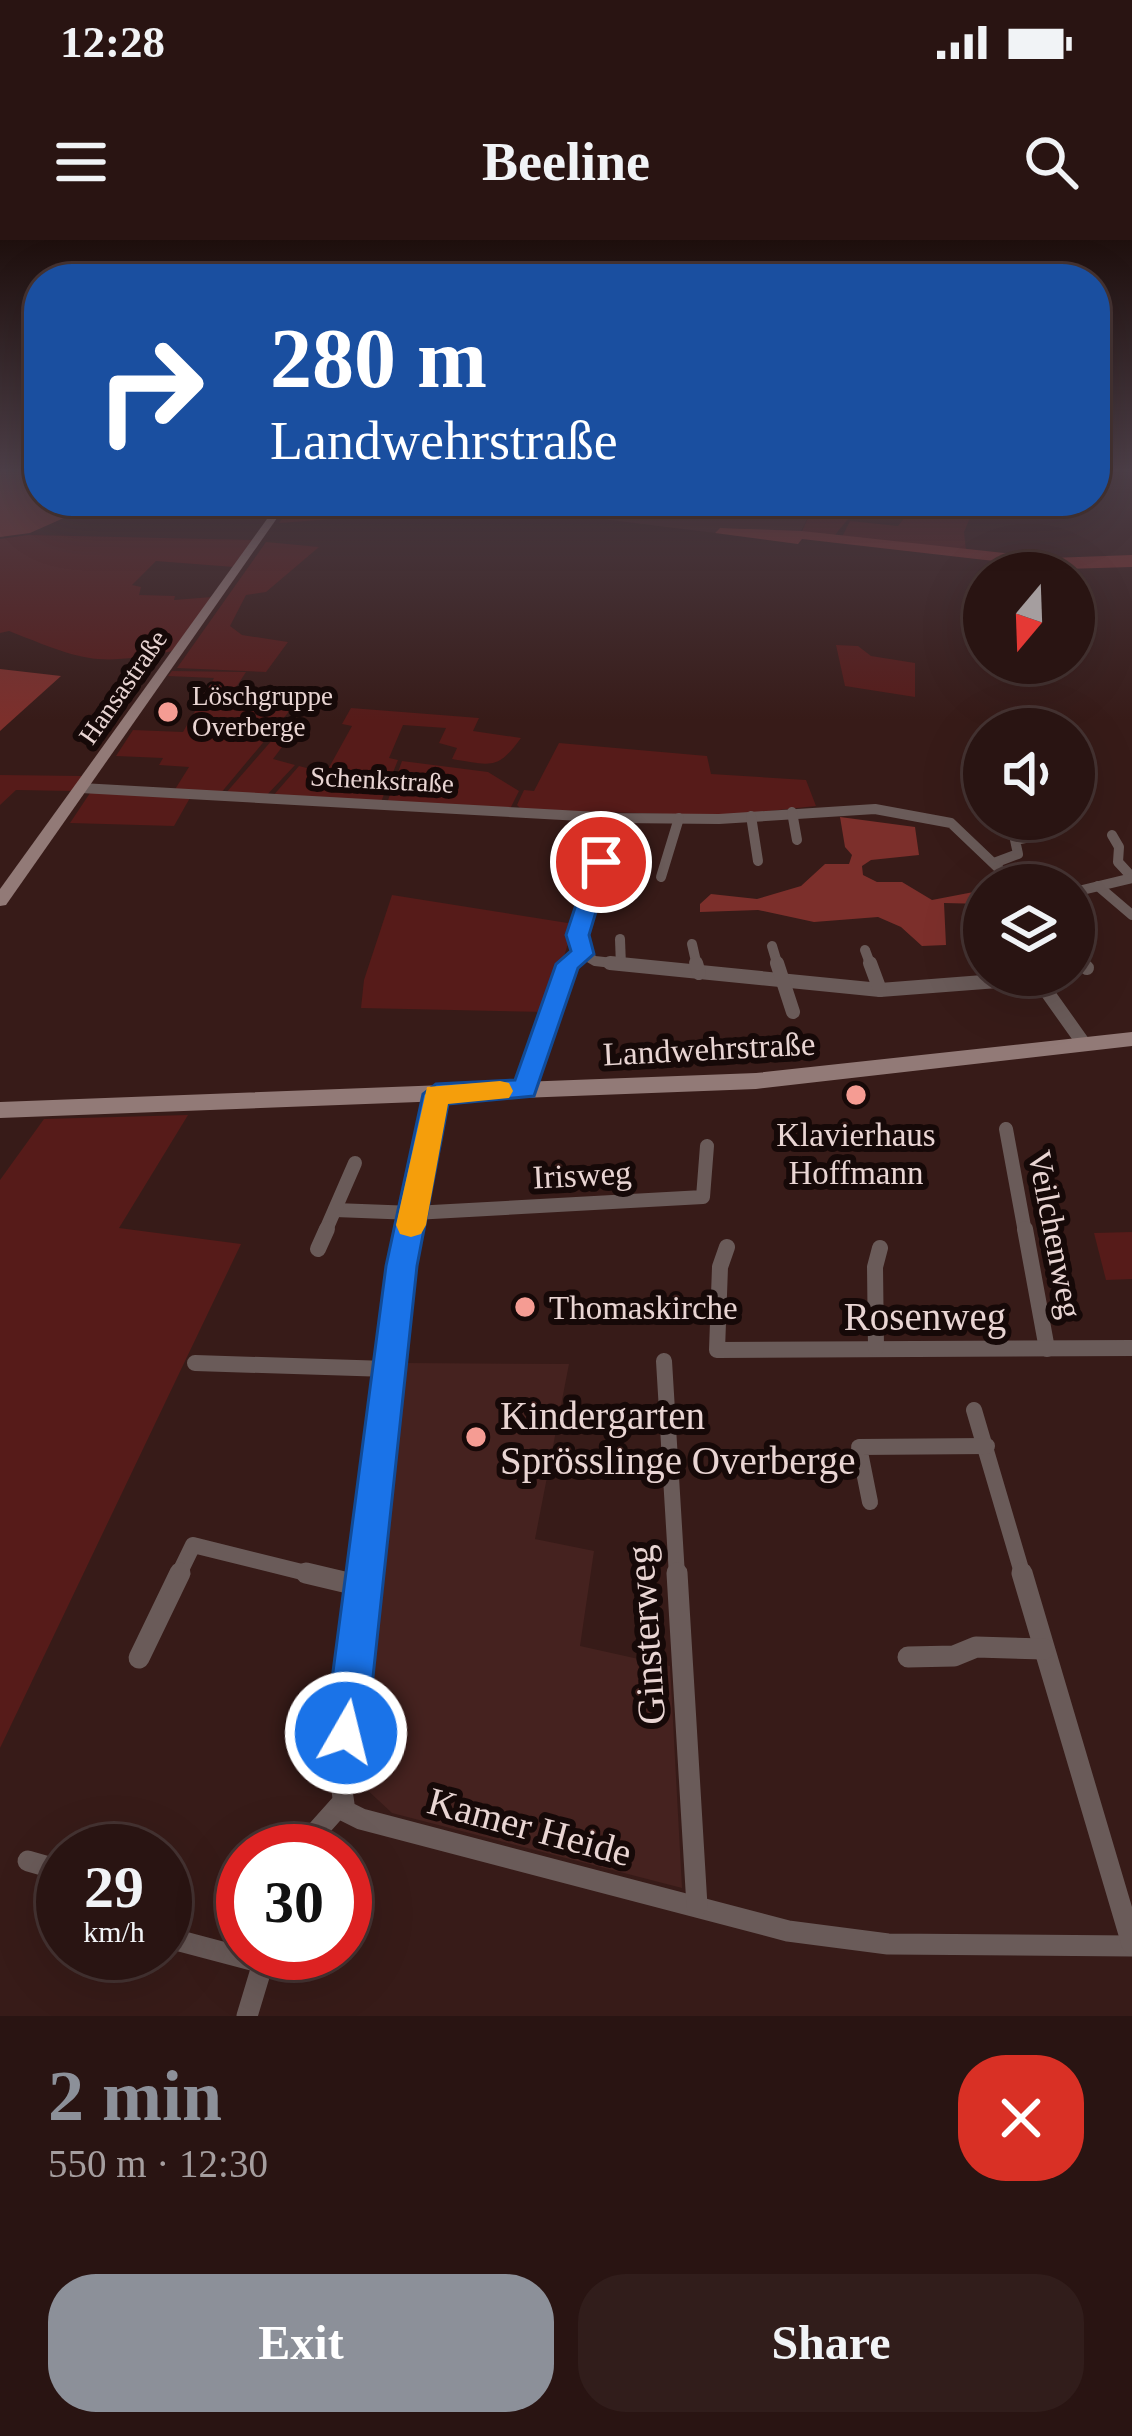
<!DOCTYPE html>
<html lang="en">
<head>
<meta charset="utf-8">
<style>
	:root { --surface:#291412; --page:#311d1b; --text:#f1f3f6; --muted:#a59e9f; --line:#453332; --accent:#8c9099 }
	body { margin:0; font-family:"Times New Roman",serif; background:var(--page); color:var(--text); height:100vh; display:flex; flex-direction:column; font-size:45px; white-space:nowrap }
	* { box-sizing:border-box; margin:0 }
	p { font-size:39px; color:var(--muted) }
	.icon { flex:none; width:66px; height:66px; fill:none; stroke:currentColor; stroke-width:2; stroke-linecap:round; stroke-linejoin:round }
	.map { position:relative; height:1776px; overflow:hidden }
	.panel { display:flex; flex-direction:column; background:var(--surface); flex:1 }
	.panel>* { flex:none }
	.hud { position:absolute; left:24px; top:24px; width:1086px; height:252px; border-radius:48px; box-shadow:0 12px 48px #0002,0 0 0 3px var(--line); background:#1a4fa0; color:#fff; overflow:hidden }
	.needle { width:78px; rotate:199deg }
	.controls { position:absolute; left:963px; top:312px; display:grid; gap:24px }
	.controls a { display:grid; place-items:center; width:132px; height:132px; border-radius:50%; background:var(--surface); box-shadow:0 12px 48px #0002,0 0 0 3px var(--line); font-size:60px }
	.speed { position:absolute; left:36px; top:1584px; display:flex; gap:24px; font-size:60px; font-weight:700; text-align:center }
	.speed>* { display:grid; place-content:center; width:156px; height:156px; border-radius:50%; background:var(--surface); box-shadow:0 12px 48px #0002,0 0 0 3px var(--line); line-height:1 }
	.speed small { font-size:30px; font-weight:400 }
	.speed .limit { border:18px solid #d22; background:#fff; color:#111 }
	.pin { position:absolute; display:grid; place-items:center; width:102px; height:102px; color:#fff; margin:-51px; border:6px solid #fff; border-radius:50%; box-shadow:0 3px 12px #0007 }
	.me { position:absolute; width:132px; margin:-66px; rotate:8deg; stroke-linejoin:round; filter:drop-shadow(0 0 9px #0008) }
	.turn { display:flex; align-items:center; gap:42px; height:252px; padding:0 48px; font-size:54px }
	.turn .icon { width:156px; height:156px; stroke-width:2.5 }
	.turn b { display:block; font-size:84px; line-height:102px }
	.round { display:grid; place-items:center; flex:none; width:126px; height:126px; border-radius:48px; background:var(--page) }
	.head { display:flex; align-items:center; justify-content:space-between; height:204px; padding:0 48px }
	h1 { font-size:72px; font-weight:600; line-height:90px; color:var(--accent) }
	.primary-button { display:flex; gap:24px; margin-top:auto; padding:24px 48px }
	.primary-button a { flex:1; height:138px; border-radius:48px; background:var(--accent); color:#fff; font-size:48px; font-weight:600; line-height:138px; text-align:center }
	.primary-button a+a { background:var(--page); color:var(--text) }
	.status { display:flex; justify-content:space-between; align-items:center; height:84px; padding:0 60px; background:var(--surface); direction:ltr }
	.status svg { height:33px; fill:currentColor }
	header { display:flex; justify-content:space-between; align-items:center; height:156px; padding:0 48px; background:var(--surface); font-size:54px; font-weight:600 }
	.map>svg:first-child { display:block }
	.built { fill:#45221f }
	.green { fill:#561b19 }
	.forest { fill:#7c2f2b }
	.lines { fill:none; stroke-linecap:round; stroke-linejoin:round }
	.street-far3 { stroke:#6a5b59; stroke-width:10 }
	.street-far2 { stroke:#6a5b59; stroke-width:14 }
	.street-far1 { stroke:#6a5b59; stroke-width:16 }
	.street { stroke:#6a5b59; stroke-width:21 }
	.secondary { fill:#927a77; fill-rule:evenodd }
	.route { fill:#1a73e8; stroke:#114b97; stroke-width:3 }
	.slow { fill:#f59e0b }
	.poi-dot { fill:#f59c93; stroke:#160908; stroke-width:4.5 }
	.labels { text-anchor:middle; stroke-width:12; stroke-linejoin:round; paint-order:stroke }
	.far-street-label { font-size:27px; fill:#e9d5d3; stroke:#160908 }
	.far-poi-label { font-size:27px; fill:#e9d5d3; stroke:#160908; text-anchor:start }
	.street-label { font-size:33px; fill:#e9d5d3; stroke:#160908 }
	.poi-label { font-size:33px; fill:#e9d5d3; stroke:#160908 }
	.near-street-label { font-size:39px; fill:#e9d5d3; stroke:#160908 }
	.near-poi-label { font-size:39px; fill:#e9d5d3; stroke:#160908; text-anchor:start }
</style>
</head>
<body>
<div class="status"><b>12:28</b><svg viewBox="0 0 49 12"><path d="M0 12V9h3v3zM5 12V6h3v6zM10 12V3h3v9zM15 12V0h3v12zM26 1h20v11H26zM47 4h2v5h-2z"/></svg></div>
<header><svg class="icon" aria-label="menu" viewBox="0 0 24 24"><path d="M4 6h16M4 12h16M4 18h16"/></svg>Beeline<svg class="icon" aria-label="search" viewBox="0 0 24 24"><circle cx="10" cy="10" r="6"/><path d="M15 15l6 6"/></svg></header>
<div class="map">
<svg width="1132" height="1776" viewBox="0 0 1132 1776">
	<rect width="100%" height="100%" fill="#371b18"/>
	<g class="built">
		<path d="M549 261H816L799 295 739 288H720L715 293 594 278 549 266Z"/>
		<path d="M404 1123 569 1124 535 1299 594 1311 580 1406 670 1426 682 1648 392 1573 363 1546 362 1495Z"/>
	</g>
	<g class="green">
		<path d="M294 261H446L442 271 279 283Z"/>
		<path d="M816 261H863L834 296 802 291Z"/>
		<path d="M913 267 972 273 964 292 966 310 842 297 850 281 898 286Z"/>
		<path d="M28 295 253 300 234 327 156 321 132 345 141 347 139 355 175 356 174 360 212 357 173 411C93 427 83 420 9 391L0 393V299Z"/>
		<path d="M266 302 319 307 266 352 246 355 230 386 242 395 288 402 266 432 177 428Z"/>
		<path d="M836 405 858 406 871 416 915 423V457L845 446Z"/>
		<path d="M172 431 246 432 231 455 297 462 220 554 174 551 189 527 159 525 163 518 116 516 133 490 183 492 214 438 168 436Z"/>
		<path d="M351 468 479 478 473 491 521 498C497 531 491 525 452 519L457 508 439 503 446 488 403 485 389 518 398 520 381 562 272 557 299 526 326 533 352 486 342 484Z"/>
		<path d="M288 482 300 483 273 519 295 525 266 556 225 554Z"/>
		<path d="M559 503 707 516 711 534 806 540 816 566 723 576 521 569 517 565 524 550 534 551Z"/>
		<path d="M402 521 488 532 519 551 510 569 387 563Z"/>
		<path d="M0 535 82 536 72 551 16 550 0 565Z"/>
		<path d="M92 550 191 556 174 586 70 583Z"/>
		<path d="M392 655 574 684 547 772 361 768 364 740Z"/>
		<path d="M188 875 119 988 241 1004 0 1508V940L44 879Z"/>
		<path d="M1132 992V1039L1106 1040 1094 993Z"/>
	</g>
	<g class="forest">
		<path d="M0 231H39V261H102L30 293 0 297Z"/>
		<path d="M720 288 802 291 1051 318 1132 315V327L1065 329 802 299 798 304 715 293Z"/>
		<path d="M0 429 61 436 0 491Z"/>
		<path d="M840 577 915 587 919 615 871 620 862 626 863 635 877 642H902L932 660 984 650V664L944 663 946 705 922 706 901 687 878 677 814 682 758 670 700 672V664L711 654 757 659 801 646 825 624H849L852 615 845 607Z"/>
	</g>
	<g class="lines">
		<g class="street-far3">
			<path d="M81 548 617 578 719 579 875 569 951 583 1016 645"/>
			<path d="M792 572 797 600"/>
			<path d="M751 576 758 621"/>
			<path d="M617 578 578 695 583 714 595 721 639 726"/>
			<path d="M1112 595 1119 607 1118 622 1132 637"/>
			<path d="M994 623 1018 614 1015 600 1051 593"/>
			<path d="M661 637 679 578"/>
			<path d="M1098 646 1132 675"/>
			<path d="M1074 652 1132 638"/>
			<path d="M620 699 621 726"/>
			<path d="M692 704 697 726"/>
			<path d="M772 706 778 726"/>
			<path d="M865 710 871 726"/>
			<path d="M1074 716 1084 726"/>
			<path d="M566 726 583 714"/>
		</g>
		<g class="street-far2">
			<path d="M610 723 880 750 1036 738"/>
			<path d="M696 723 699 733"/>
			<path d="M777 723 793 772"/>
			<path d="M870 723 880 750"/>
			<path d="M1081 723 1087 728"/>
			<path d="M1035 735 1084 804"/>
			<path d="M525 849 569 723"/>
			<path d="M1006 889 1025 992"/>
			<path d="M335 970 414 973 703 957 707 906"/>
			<path d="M325 992 355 923"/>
			<path d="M409 992 437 854"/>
		</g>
		<g class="street-far1">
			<path d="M1025 989 1047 1109"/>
			<path d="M727 1007 720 1027 717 1110 1132 1108"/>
			<path d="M318 1009 327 989"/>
			<path d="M876 1108 875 1027 880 1008"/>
			<path d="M664 1121 677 1336"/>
			<path d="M195 1123 388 1129"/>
			<path d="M974 1170 1023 1336"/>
			<path d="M870 1262 859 1207 987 1206"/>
			<path d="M178 1336 193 1305 318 1336"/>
			<path d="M364 1336 401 1026 410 989"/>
		</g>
		<g class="street">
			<path d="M306 1333 365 1347"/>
			<path d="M364 1333 340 1537 345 1571 361 1579 788 1691 888 1704 1132 1706"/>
			<path d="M677 1333 697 1666"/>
			<path d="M1022 1333 1132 1704"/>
			<path d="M908 1417 954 1416 976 1407 1044 1409"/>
			<path d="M139 1418 180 1333"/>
			<path d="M299 1611 341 1564"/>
			<path d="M28 1621 63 1631"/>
			<path d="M165 1697 263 1723"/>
			<path d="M247 1776 266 1713"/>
		</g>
		<g class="secondary">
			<path d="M280 261H289L6 665 0 666V649Z"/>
			<path d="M1132 792V806L756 849 0 878V862L756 833Z"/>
		</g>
	</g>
	<linearGradient id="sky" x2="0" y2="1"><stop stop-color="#1e0f0d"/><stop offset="0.48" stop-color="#4d3f48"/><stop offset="1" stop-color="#4d3f48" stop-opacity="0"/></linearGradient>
	<rect width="1132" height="480" fill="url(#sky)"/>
	<path class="route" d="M601 616 611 622 589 695 594 714 578 728 534 856 448 864 417 1026 367 1493 361 1508 346 1515 331 1508 325 1493 386 1026 423 854 436 844 515 840 556 724 571 711 566 695 590 622Z"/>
	<path class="slow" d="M500 841 509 843 513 851 509 858 448 864 426 985 421 994 411 997 400 994 396 985 427 847Z"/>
	<g class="poi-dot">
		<circle cx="168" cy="472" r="12"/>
		<circle cx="856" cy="855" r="12"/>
		<circle cx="525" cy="1067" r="12"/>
		<circle cx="476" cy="1197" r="12"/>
	</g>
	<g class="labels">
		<g class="far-street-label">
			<text transform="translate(123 447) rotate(-55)" y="9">Hansastraße</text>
			<text transform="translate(382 540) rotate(3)" y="9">Schenkstraße</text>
		</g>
		<g class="far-poi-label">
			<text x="192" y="465">Löschgruppe<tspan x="192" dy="31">Overberge</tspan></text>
		</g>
		<g class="street-label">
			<text transform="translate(709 808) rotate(-3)" y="12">Landwehrstraße</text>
			<text transform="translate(582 934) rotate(-3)" y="12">Irisweg</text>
			<text transform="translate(1056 994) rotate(79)" y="12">Veilchenweg</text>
		</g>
		<g class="poi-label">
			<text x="856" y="906">Klavierhaus<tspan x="856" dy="38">Hoffmann</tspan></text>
			<text x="549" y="1079" text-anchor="start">Thomaskirche</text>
		</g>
		<g class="near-street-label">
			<text x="925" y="1090">Rosenweg</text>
			<text transform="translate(645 1395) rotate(-94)" y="14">Ginsterweg</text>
			<text transform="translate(530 1586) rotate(15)" y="14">Kamer Heide</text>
		</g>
		<g class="near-poi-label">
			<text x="500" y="1189">Kindergarten<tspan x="500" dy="45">Sprösslinge Overberge</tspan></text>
		</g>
	</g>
</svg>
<div class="controls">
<a><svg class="needle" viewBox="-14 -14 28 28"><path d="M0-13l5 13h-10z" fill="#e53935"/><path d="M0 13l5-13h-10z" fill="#a59e9f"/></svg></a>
<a><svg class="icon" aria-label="sound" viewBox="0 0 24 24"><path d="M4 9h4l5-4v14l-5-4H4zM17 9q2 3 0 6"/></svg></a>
<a><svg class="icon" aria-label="layers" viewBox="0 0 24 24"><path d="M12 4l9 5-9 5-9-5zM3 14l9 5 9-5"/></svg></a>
</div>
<div class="speed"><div>29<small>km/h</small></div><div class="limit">30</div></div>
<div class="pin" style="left:601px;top:622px;background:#d93025"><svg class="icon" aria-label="arrive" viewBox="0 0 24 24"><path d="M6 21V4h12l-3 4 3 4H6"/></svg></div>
<svg class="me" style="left:346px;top:1493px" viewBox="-20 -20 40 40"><circle r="17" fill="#1a73e8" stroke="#fff" stroke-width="3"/><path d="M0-11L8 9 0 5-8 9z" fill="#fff"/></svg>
<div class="hud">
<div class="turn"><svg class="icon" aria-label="right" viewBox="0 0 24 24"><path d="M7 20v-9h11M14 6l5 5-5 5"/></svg><div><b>280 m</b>Landwehrstraße</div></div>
</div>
</div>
<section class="panel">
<div class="head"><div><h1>2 min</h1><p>550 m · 12:30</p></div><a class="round" style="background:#d93025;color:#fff"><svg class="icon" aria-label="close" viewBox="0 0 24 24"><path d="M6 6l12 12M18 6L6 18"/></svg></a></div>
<div class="primary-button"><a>Exit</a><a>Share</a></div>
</section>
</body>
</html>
